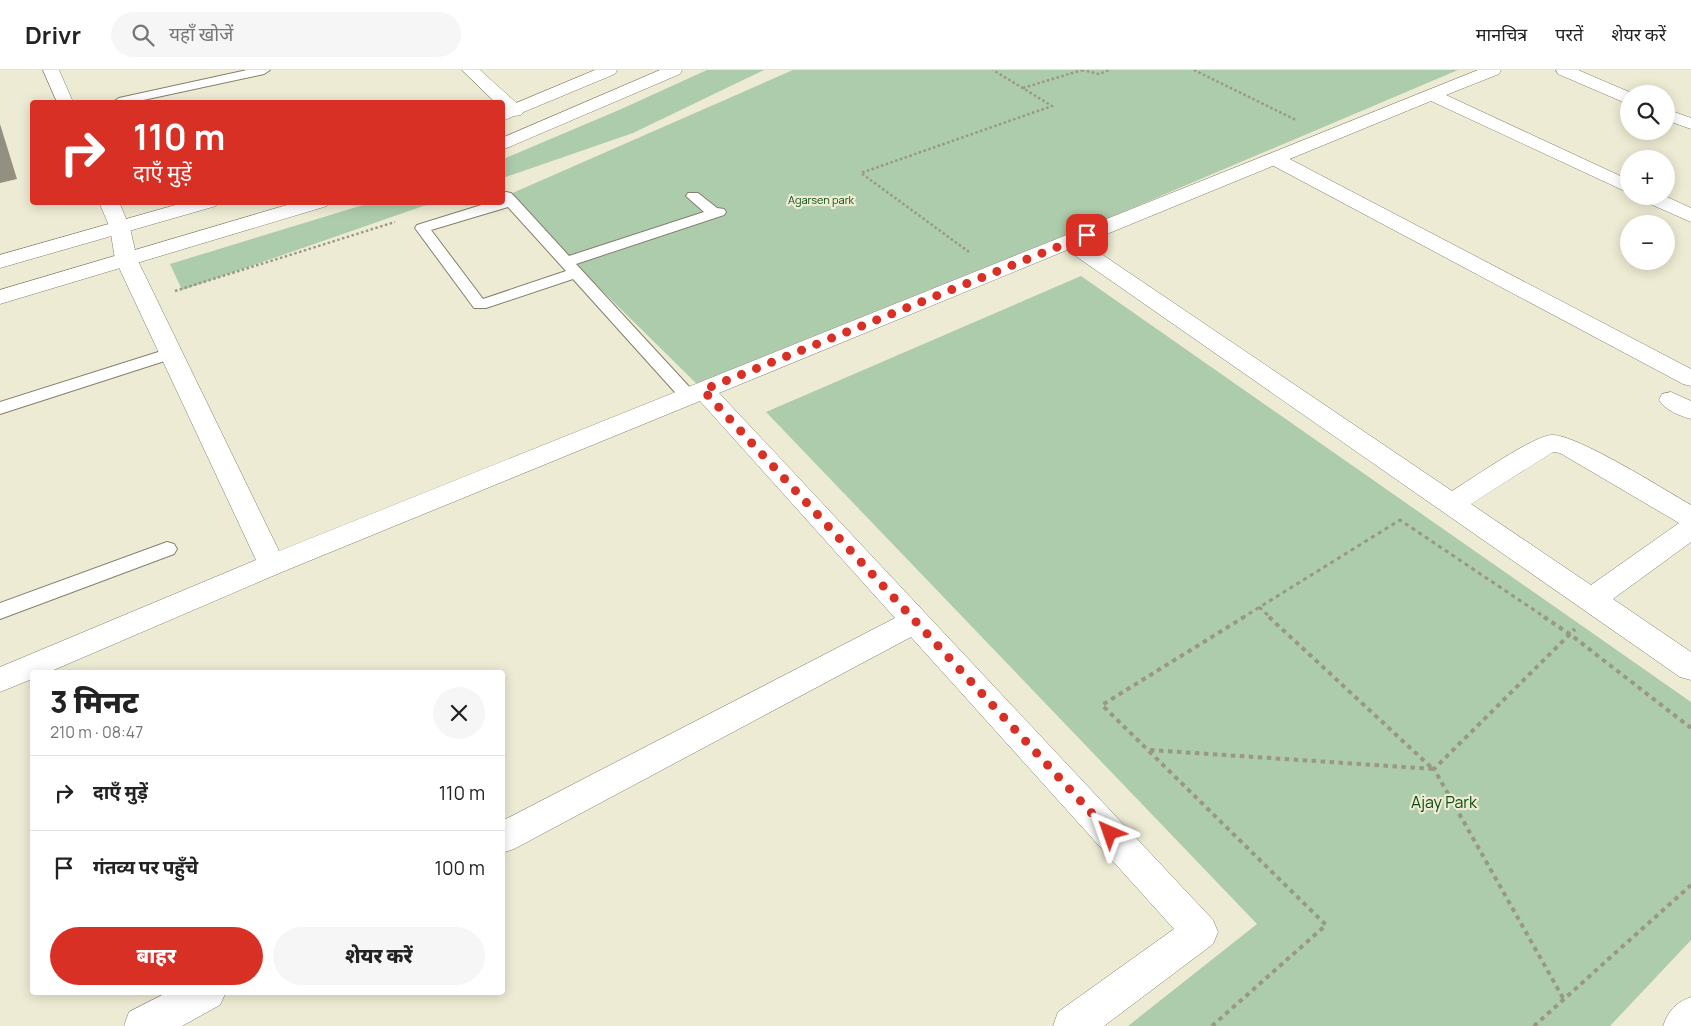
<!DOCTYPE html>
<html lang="hi">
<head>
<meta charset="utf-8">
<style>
	:root { --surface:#fff; --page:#f6f6f6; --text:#222; --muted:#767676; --line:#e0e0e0; --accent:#d93025 }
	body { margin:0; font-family:Manrope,"Noto Sans Devanagari",sans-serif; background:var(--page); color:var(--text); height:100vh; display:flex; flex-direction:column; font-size:19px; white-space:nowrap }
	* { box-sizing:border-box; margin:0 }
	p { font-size:16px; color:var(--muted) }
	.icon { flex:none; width:28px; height:28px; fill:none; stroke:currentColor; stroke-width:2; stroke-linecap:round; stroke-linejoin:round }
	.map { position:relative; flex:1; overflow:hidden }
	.details { position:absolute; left:30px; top:600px; width:475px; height:325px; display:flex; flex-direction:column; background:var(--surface); border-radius:5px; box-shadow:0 2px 12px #0003 }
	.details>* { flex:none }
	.hud { position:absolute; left:30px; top:30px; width:475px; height:105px; border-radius:5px; box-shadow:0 2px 12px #0003; background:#d93025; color:#fff; overflow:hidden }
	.buttons { position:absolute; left:1620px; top:15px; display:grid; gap:10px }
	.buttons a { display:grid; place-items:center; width:55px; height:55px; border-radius:50%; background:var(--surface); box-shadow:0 2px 12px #0003; font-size:25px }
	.pin { position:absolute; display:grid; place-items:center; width:42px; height:42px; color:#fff; margin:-21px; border-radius:10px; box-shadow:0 2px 8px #0006 }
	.me { position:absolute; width:55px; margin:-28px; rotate:317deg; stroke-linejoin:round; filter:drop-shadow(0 0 4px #0008) }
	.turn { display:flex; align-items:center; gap:18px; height:105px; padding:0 20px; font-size:22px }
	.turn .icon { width:65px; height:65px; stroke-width:2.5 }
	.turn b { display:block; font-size:35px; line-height:42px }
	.round { display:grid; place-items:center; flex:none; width:52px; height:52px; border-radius:26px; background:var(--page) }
	.overview { display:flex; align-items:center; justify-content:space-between; height:85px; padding:0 20px }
	h1 { font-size:30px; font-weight:800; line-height:38px }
	.button { display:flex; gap:10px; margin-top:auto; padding:10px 20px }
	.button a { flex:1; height:58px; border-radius:30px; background:var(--accent); color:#fff; font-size:20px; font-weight:800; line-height:58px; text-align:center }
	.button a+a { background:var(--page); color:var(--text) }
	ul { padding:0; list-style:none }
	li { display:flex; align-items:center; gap:15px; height:75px; padding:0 20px; border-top:1px solid var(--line) }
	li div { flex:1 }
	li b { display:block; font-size:19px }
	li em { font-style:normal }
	header { display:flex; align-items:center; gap:30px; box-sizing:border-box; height:70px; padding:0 25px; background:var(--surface); border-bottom:1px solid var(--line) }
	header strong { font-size:24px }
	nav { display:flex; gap:28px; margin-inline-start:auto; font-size:18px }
	.search { width:350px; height:45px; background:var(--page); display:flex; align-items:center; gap:12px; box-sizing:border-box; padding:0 18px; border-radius:28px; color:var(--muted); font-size:19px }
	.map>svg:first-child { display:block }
	.green { fill:#adccab }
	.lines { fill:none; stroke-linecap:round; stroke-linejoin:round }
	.service-casing { stroke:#84806c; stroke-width:2 }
	.minor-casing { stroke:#84806c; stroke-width:1 }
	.tertiary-casing { stroke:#84806c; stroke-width:1 }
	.path-far2 { stroke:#9a9786; stroke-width:2.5; stroke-dasharray:2.5 2.5; stroke-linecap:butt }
	.path-far1 { stroke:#9a9786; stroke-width:3; stroke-dasharray:4 4; stroke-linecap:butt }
	.path { stroke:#9a9786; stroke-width:4; stroke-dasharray:4.5 4.5; stroke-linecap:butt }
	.service { fill:#fff; fill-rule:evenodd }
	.minor { fill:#fff; fill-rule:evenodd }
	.tertiary { fill:#fff; fill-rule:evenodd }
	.shaded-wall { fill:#939081 }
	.route { stroke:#d93025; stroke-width:9; stroke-dasharray:0 16.2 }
	.labels { text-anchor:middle; stroke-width:4.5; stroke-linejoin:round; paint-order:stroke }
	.far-park-label { font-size:11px; fill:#0c4c10; stroke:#eeebd4 }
	.near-park-label { font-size:16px; fill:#0c4c10; stroke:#eeebd4 }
</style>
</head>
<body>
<header>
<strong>Drivr</strong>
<div class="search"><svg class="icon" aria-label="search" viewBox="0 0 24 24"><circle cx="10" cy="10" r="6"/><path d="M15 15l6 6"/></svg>यहाँ खोजें</div>
<nav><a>मानचित्र</a><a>परतें</a><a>शेयर करें</a></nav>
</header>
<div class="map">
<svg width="1691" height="956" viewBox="0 0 1691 956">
	<rect width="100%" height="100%" fill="#eeebd4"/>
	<g class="green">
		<path d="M707 0H764L633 63 503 108V89L619 40Z"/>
		<path d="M793 0H1458L703 320 506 126Z"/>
		<path d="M373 132 432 133 182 220 170 194Z"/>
		<path d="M1081 206 1691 632V870L1610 956H1128L1257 854 766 342Z"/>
	</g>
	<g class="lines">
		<g class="service-casing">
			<g id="service">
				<path d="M247 0H270L264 4 134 32H113L119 28Z"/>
				<path d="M506 122 511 123 516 128 569 186 704 142 686 126 688 123H698L717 138 724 139 726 142 724 145 576 194 694 322 697 326 694 330 688 332 682 330 573 209 486 238H474L415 158 417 155 491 132H502V123ZM508 137 566 201 483 229 431 160Z"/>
				<path d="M171 278 177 279 179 283 177 287 0 344V332Z"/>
				<path d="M167 472 174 474 177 479 174 484 0 549V533Z"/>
			</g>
		</g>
		<g class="minor-casing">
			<g id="minor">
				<path d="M43 0H59L73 32H57Z"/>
				<path d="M462 0H480L521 37 524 41 521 45C513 47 509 45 502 39V32H495Z"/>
				<path d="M1478 0H1501L1499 4 1446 25 1629 110V123L1431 31 1085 173 1452 421C1470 410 1534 365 1552 365 1576 364 1665 420 1691 435V472L1613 529 1691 582V610L1680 607 1067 180 719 323 1213 850 1218 862 1213 874 1104 956H1053L1058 942 1174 859 911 567 514 779 502 783V751L895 548 700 331 282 502 49 602H32V609L0 622V597L256 490 115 189 110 158 99 132H119L130 158 137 189 279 481ZM1553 382 1560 383 1679 453 1591 515 1471 434Z"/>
				<path d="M1556 0H1578L1634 24H1629V33L1623 32 1558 4Z"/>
				<path d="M1666 39 1691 48V59L1666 50Z"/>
				<path d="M1638 126H1665L1691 138V152L1641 130Z"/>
				<path d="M1671 322 1691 331V349C1680 346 1665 340 1659 330L1662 324Z"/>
				<path d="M168 922H226L220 935 182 956H124L129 942Z"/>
				<path d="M1691 927V956H1663C1669 940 1675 933 1691 927Z"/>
			</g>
		</g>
		<g class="tertiary-casing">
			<g id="tertiary">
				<path d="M595 0H617L615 4 502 51V39Z"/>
				<path d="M660 0H682L680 4 502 80V68Z"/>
				<path d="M1275 83 1282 85 1691 299V316L1683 314 1268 93 1266 89 1268 85Z"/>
				<path d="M186 132H219L216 136 0 198V185Z"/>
				<path d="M297 132H330L327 136 0 234V220Z"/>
			</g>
		</g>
		<g class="path-far2">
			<path d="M1082 0 1099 4 1109 0"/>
			<path d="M1194 0 1296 50"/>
			<path d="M1023 18 1082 0"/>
			<path d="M969 182 861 103 1052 36 993 0"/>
			<path d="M175 221 395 152"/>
		</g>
		<g class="path-far1">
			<path d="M1259 537 1271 548"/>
			<path d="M1242 548 1400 450 1546 548"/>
		</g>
		<g class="path">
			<path d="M1269 547 1433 699"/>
			<path d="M1544 547 1571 565 1691 658"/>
			<path d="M1150 680 1434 699"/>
			<path d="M1563 928 1434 699 1575 559"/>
			<path d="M1212 956 1326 855 1102 635 1244 547"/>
			<path d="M1534 956 1691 815"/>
		</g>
		<use href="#service" class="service"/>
		<use href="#minor" class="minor"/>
		<use href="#tertiary" class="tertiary"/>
	</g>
	<path class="shaded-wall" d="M0 54 17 109 0 113Z"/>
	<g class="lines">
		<path class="route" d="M1087 165 703 320 1110 763"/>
	</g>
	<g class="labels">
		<g class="far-park-label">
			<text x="821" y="134">Agarsen park</text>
		</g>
		<g class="near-park-label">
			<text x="1444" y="738">Ajay Park</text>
		</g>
	</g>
</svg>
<div class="buttons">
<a><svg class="icon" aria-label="search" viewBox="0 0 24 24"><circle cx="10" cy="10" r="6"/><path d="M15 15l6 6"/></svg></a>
<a>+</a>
<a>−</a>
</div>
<div class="pin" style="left:1087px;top:165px;background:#d93025"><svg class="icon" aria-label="arrive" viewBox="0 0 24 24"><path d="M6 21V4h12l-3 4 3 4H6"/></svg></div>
<svg class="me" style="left:1110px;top:763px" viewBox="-20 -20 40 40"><path d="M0-17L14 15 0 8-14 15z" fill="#d93025" stroke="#fff" stroke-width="4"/></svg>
<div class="hud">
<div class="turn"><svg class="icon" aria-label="right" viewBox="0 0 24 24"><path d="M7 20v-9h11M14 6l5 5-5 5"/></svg><div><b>110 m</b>दाएँ मुड़ें</div></div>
</div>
<section class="details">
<div class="overview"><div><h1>3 मिनट</h1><p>210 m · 08:47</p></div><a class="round"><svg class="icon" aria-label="close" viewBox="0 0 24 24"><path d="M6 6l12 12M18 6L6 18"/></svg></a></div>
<ul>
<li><svg class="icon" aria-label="right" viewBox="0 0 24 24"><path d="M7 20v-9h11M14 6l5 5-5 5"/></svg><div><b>दाएँ मुड़ें</b></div><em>110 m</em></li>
<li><svg class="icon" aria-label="arrive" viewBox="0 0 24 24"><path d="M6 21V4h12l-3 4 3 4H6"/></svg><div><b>गंतव्य पर पहुँचे</b></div><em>100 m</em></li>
</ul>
<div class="button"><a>बाहर</a><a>शेयर करें</a></div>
</section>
</div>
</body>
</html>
